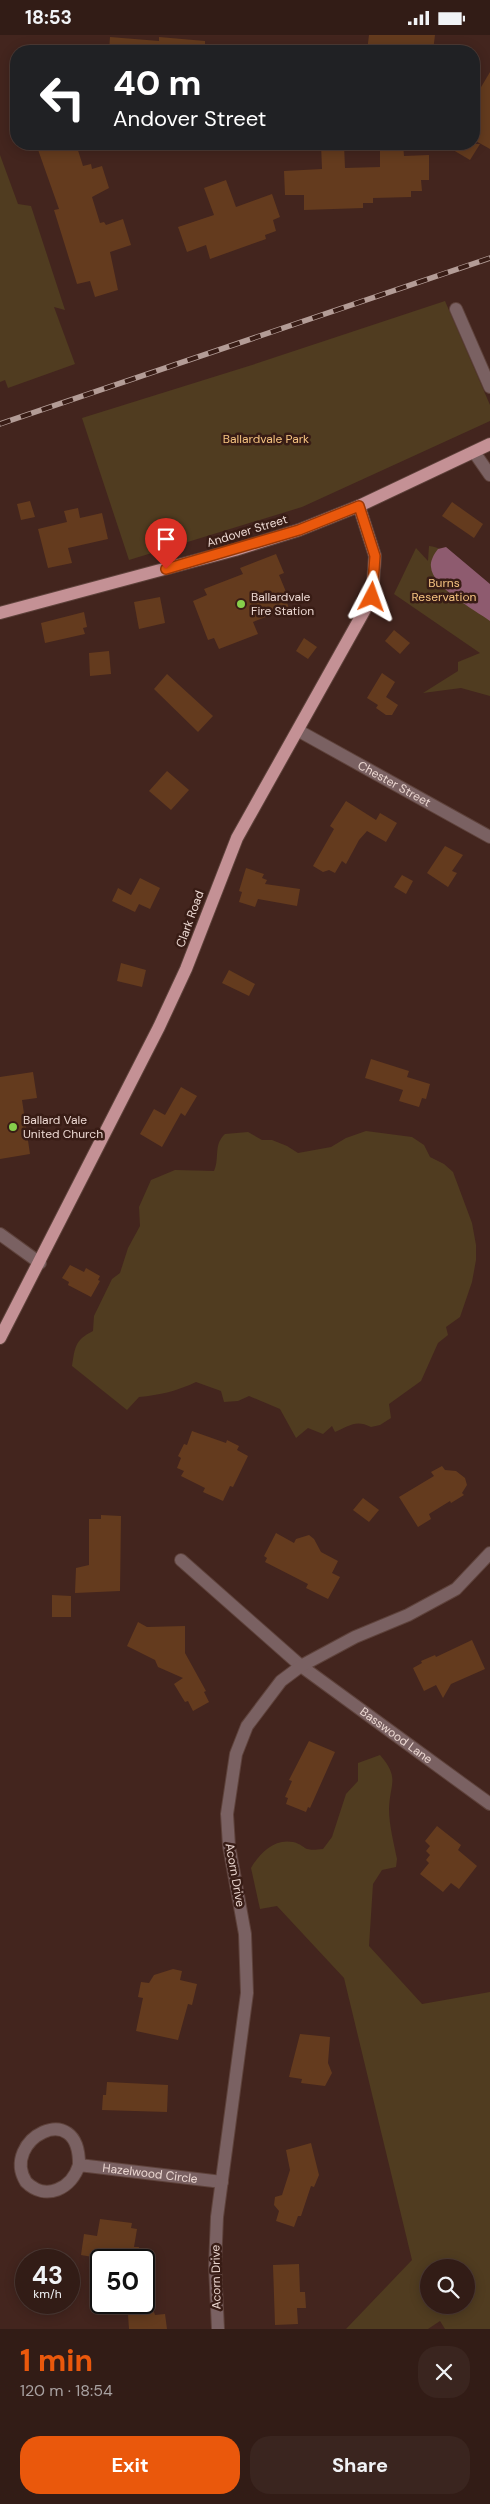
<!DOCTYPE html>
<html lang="en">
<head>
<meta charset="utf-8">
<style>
	:root { --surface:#321c16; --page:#3a251f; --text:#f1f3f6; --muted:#a8a1a1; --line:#4d3a35; --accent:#ea580c }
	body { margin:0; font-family:"DM Sans",sans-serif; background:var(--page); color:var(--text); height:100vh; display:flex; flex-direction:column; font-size:19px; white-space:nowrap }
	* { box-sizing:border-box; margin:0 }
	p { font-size:16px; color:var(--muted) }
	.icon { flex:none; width:28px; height:28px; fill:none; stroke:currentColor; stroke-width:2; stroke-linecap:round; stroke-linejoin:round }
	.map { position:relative; height:2294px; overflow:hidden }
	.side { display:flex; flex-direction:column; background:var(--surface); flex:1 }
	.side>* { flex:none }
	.hud { position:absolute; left:10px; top:10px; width:470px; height:105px; border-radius:20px; box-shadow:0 2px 12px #0003,0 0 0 1px var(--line); background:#202124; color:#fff; overflow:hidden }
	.buttons { position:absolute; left:420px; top:2224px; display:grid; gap:10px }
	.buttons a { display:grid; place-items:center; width:55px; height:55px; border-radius:50%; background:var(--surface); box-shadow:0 2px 12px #0003,0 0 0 1px var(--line); font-size:25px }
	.speed { position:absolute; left:15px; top:2214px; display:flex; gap:10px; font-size:25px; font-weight:700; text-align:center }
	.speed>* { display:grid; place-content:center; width:65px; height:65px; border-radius:50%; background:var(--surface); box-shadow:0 2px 12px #0003,0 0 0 1px var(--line); line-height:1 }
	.speed small { font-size:12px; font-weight:400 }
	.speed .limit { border:2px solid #111; border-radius:8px; background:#fff; color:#111 }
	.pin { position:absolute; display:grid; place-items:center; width:42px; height:42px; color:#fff; margin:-51px -21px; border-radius:50% 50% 50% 0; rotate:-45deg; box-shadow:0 0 5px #0007 }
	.pin .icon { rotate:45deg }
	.me { position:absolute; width:55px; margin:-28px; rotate:4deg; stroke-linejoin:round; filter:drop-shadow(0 0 4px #0008) }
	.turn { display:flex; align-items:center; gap:18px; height:105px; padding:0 20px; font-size:22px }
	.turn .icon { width:65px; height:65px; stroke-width:2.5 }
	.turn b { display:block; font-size:35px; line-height:42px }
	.round { display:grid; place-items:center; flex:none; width:52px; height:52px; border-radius:20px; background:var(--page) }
	.head { display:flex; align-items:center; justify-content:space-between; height:85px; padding:0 20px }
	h1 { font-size:30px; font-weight:700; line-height:38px; color:var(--accent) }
	.action { display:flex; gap:10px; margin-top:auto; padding:10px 20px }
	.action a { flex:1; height:58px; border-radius:20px; background:var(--accent); color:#fff; font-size:20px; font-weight:700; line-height:58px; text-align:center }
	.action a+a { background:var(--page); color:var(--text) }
	.status { display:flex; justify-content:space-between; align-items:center; height:35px; padding:0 25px; background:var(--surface); direction:ltr }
	.status svg { height:14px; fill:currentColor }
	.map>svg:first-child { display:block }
	.green { fill:#503c20; fill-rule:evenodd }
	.water { fill:#8e5b6f }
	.building { fill:#643b1e }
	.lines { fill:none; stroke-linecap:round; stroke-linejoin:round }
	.minor-casing { stroke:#5e423b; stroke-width:14 }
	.major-casing { stroke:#5e423b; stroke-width:14 }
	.minor { stroke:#7a6162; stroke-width:12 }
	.major { stroke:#c49195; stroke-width:12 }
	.rail-casing { stroke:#b39c96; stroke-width:5.5 }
	.rail { stroke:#381c15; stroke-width:4; stroke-dasharray:11; stroke-linecap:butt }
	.route-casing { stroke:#983908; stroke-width:12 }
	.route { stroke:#ea580c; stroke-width:9 }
	.poi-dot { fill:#86cf4b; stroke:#381c15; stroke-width:2 }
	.labels { text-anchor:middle; stroke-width:5; stroke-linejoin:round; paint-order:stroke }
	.park-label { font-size:12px; fill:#f5c380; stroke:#381c15 }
	.street-label { font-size:12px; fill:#ecd8d2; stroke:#381c15 }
	.poi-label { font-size:12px; fill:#ecd8d2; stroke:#381c15; text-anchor:start }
</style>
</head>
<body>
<div class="status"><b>18:53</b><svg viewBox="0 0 49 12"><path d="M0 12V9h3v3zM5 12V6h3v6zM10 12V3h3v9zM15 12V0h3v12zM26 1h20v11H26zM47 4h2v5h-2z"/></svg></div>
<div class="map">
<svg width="490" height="2294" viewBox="0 0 490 2294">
	<rect width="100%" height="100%" fill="#43251e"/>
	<g class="green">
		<path d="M0 120 18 169 31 171 65 275 54 272 75 329 8 353 5 345 0 347Z"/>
		<path d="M445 266 490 370V386L302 472 129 525 82 383 252 330Z"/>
		<path d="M429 511C447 512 476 540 490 552V661L461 653 423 658 458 636V627L480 618 394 559 416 513 428 526Z"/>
		<path d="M366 1096 412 1102 424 1110 430 1122 444 1129 453 1137 472 1188 476 1210V1225L472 1247 460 1282 446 1292 448 1300 438 1308 421 1346 389 1369 391 1383 380 1390 371 1392C356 1384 349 1391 335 1397L332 1391 323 1399 308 1393 296 1403 280 1374 249 1361 238 1366 224 1367 221 1356 196 1347C177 1356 160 1360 139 1362L127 1375 72 1331C75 1312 75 1305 93 1296L94 1281 112 1244 120 1238 128 1213 140 1191 139 1172 151 1145 175 1135 214 1136C220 1123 213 1110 225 1099L248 1097 262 1105H272L287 1111 298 1118 331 1112 346 1103Z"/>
		<path d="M380 1720C400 1743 390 1748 389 1774 389 1790 394 1809 397 1824L396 1832 382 1835 373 1849 369 1911 422 1969 490 1957V2294H445L440 2286 428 2294H346L412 2225 344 1943 277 1871 260 1874 251 1833C259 1819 274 1803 293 1807 308 1811 301 1817 323 1814L332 1802 346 1759 358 1746V1728ZM466 2232V2270H429V2232Z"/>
	</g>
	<path class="water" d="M446 512 490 549V586C475 575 432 552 431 532 430 526 434 519 438 514Z"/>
	<g class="building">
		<path d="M369 0H435L433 16H367Z"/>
		<path d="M110 2 159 6V2L205 6V16H109Z"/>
		<path d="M490 37V114L474 105V64Z"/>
		<path d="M36 109H76L83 131 91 129 92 134 102 131 109 153 92 162 100 188 104 187 106 190 123 184 131 210 110 217 118 255 95 262 90 246 77 249 54 175 59 174Z"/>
		<path d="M321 109H344L345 133 380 132V109H403L404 121 429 120V145H421L422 156H411V162L373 163V168H363V173L304 175V160H285L284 136 322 134Z"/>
		<path d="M443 109H480L470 125Z"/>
		<path d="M226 145 236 172 272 159 280 182 273 185 276 196 265 200 266 204 210 224 206 210 187 217 178 192 214 180 204 153Z"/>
		<path d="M30 466 35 482 21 485 17 469Z"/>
		<path d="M452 467 483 489 474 503 442 481Z"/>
		<path d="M78 473 80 483 102 478 108 504 68 513 72 528 48 533 38 494 67 487 64 476Z"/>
		<path d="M276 519 284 538 279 540 289 564 286 565 289 573 253 587 258 599 219 614 214 603 208 605 193 566 207 560 204 554 243 539 240 533Z"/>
		<path d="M160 562 165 588 139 594 134 567Z"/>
		<path d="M84 577 87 592 83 593 85 599 45 608 41 588Z"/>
		<path d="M394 595 410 608 400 619 385 606Z"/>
		<path d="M304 603 317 612 308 624 296 616Z"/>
		<path d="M109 616 111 639 90 641 89 618Z"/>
		<path d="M382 638 395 647 386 662 398 670 392 680H386L376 673 378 670 367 663Z"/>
		<path d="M167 639 213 681 198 697 154 654Z"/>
		<path d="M167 736 189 755 171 775 149 756Z"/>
		<path d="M346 766 376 785 380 778 397 788 386 807 367 796 359 805 346 829 342 826 335 838 329 835 323 837 313 831 334 794 330 791Z"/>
		<path d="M445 811 463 820 452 836 457 838 448 852 427 838Z"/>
		<path d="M246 833 264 839 262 843 267 845 265 849 300 854 297 871 258 864 255 872 239 867 242 857 239 856Z"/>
		<path d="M402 840 413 846 406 859 394 852Z"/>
		<path d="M140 843 160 853 150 874 139 869 135 877 112 866 118 853 131 860Z"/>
		<path d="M121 928 146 935 142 952 117 946Z"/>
		<path d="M229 935 255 949 249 961 222 948Z"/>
		<path d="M371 1024 409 1036 407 1042 430 1049 426 1064 422 1063 419 1072 399 1066 403 1055 365 1043Z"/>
		<path d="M33 1037 37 1063 22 1065 30 1119 0 1124V1042Z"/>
		<path d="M181 1052 197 1061 185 1081 181 1078 162 1112 140 1099 154 1074 165 1080Z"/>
		<path d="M70 1230 84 1237 86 1233 100 1241 98 1245 100 1246 91 1262 68 1250 69 1247 62 1243Z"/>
		<path d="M192 1396 226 1408 227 1405 239 1411 237 1415 248 1421 233 1452 230 1451 223 1466 203 1457 205 1453 181 1441 184 1436 177 1433 181 1423 178 1421 184 1409 187 1410Z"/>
		<path d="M442 1431 445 1435 456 1436 465 1443 467 1450 462 1458 464 1460 451 1468 450 1466 429 1479 431 1484 418 1492 399 1462 434 1441 431 1437Z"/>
		<path d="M363 1463 379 1475 369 1487 353 1475Z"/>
		<path d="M101 1480 121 1481 120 1556 75 1558 76 1533 89 1530V1484H101Z"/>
		<path d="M276 1498 294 1508 296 1504 309 1500 314 1504 321 1517 338 1526 332 1538 340 1542 328 1564 306 1553 308 1549 265 1527 267 1523 264 1521Z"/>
		<path d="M52 1560 71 1561V1582H52Z"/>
		<path d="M138 1587 147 1592 185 1591V1618L206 1656 204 1657 209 1667 193 1676 188 1666 185 1667 174 1649 183 1643 158 1632 155 1625 127 1611Z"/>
		<path d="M472 1605 485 1634 451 1649 443 1663 436 1650 424 1656 413 1633 422 1628 421 1626 435 1620 436 1622Z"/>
		<path d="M309 1706 335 1717 310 1773 308 1772 306 1777 286 1769 288 1763 285 1762 292 1746 289 1745Z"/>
		<path d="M437 1791 461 1810 458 1815 477 1831 459 1854 451 1848 443 1857 420 1839 429 1828 426 1825 430 1820 426 1816 430 1811 425 1806Z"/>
		<path d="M173 1934 182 1936 180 1945 197 1949 192 1970 188 1969 178 2005 136 1996 143 1963 138 1962 141 1947 149 1948 154 1940Z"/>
		<path d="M300 1999 330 2002 328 2028 332 2038 325 2051 301 2048 302 2044 289 2042Z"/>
		<path d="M107 2047 168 2050 167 2077 102 2075 103 2060H106Z"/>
		<path d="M311 2108 319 2140 314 2152 311 2151 301 2181H298L294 2192 276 2186 279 2176 274 2170 275 2162 282 2160 290 2135 286 2115Z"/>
		<path d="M100 2184 132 2188 131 2193 137 2194 134 2212H139L137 2225H110L81 2220 84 2199 97 2201Z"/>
		<path d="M299 2229 300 2257H305L306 2273H297L298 2289 275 2290 273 2230Z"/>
		<path d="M154 2277 155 2280 165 2279 167 2294H129L128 2280Z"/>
	</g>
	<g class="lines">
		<g class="minor-casing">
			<g id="minor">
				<path d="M456 274 490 352"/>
				<path d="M474 417 490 440"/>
				<path id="s1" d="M299 696 490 802"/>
				<path d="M0 1199 40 1228"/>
				<path id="s2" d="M181 1525 301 1631 490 1769"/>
				<path id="s3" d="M79 2130C72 2153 46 2167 26 2147 0 2105 80 2062 79 2130L222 2147"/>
				<path d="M218 2294 215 2231 217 2182 247 1958 245 1899 229 1811 227 1779 236 1719 247 1691 281 1646 301 1631 355 1602 408 1580 456 1554 490 1518"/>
			</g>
		</g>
		<g class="major-casing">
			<g id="major">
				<path d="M0 578 235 515 299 495 359 471 490 409"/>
				<path d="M0 1303 159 992 186 934 237 803 372 562 375 521 359 471"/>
			</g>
		</g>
		<use href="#minor" class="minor"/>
		<use href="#major" class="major"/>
		<g class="rail-casing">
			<path id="rail" d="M0 389 490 223"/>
		</g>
		<use href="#rail" class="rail"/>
	</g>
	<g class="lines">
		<g class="route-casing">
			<path id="route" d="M166 534 299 495 359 471 375 521 372 562"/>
		</g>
		<use href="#route" class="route"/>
	</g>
	<g class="poi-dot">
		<circle cx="241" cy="569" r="5"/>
		<circle cx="13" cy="1092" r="5"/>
	</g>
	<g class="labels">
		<g class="park-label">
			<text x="266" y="408">Ballardvale Park</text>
			<text x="444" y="552">Burns<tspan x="444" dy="14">Reservation</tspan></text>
		</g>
		<g class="street-label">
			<text transform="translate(247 496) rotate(-17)" y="4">Andover Street</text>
			<text dy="4" stroke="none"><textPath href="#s1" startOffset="109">Chester Street</textPath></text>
			<text transform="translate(190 884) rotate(-70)" y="4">Clark Road</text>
			<text dy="4" stroke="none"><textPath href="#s2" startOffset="278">Basswood Lane</textPath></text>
			<text transform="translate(235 1840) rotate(80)" y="4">Acorn Drive</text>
			<text dy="4" stroke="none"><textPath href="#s3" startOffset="260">Hazelwood Circle</textPath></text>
			<text transform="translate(216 2242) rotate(-91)" y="4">Acorn Drive</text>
		</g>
		<g class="poi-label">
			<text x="251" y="566">Ballardvale<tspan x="251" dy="14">Fire Station</tspan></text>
			<text x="23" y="1089">Ballard Vale<tspan x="23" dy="14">United Church</tspan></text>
		</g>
	</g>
</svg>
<div class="buttons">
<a><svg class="icon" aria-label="search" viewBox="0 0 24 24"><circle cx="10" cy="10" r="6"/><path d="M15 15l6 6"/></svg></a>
</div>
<div class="speed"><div>43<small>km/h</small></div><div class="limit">50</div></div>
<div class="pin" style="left:166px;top:534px;background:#d93025"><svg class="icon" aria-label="arrive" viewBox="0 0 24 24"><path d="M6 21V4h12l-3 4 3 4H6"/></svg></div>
<svg class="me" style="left:372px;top:562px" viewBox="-20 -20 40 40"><path d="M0-17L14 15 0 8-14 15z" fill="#ea580c" stroke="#fff" stroke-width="4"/></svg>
<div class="hud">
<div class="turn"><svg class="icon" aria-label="left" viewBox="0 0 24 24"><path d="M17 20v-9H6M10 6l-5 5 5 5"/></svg><div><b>40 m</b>Andover Street</div></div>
</div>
</div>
<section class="side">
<div class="head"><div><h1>1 min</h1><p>120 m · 18:54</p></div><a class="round"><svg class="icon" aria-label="close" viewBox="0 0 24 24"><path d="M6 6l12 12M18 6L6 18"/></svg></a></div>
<div class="action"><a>Exit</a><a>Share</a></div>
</section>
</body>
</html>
